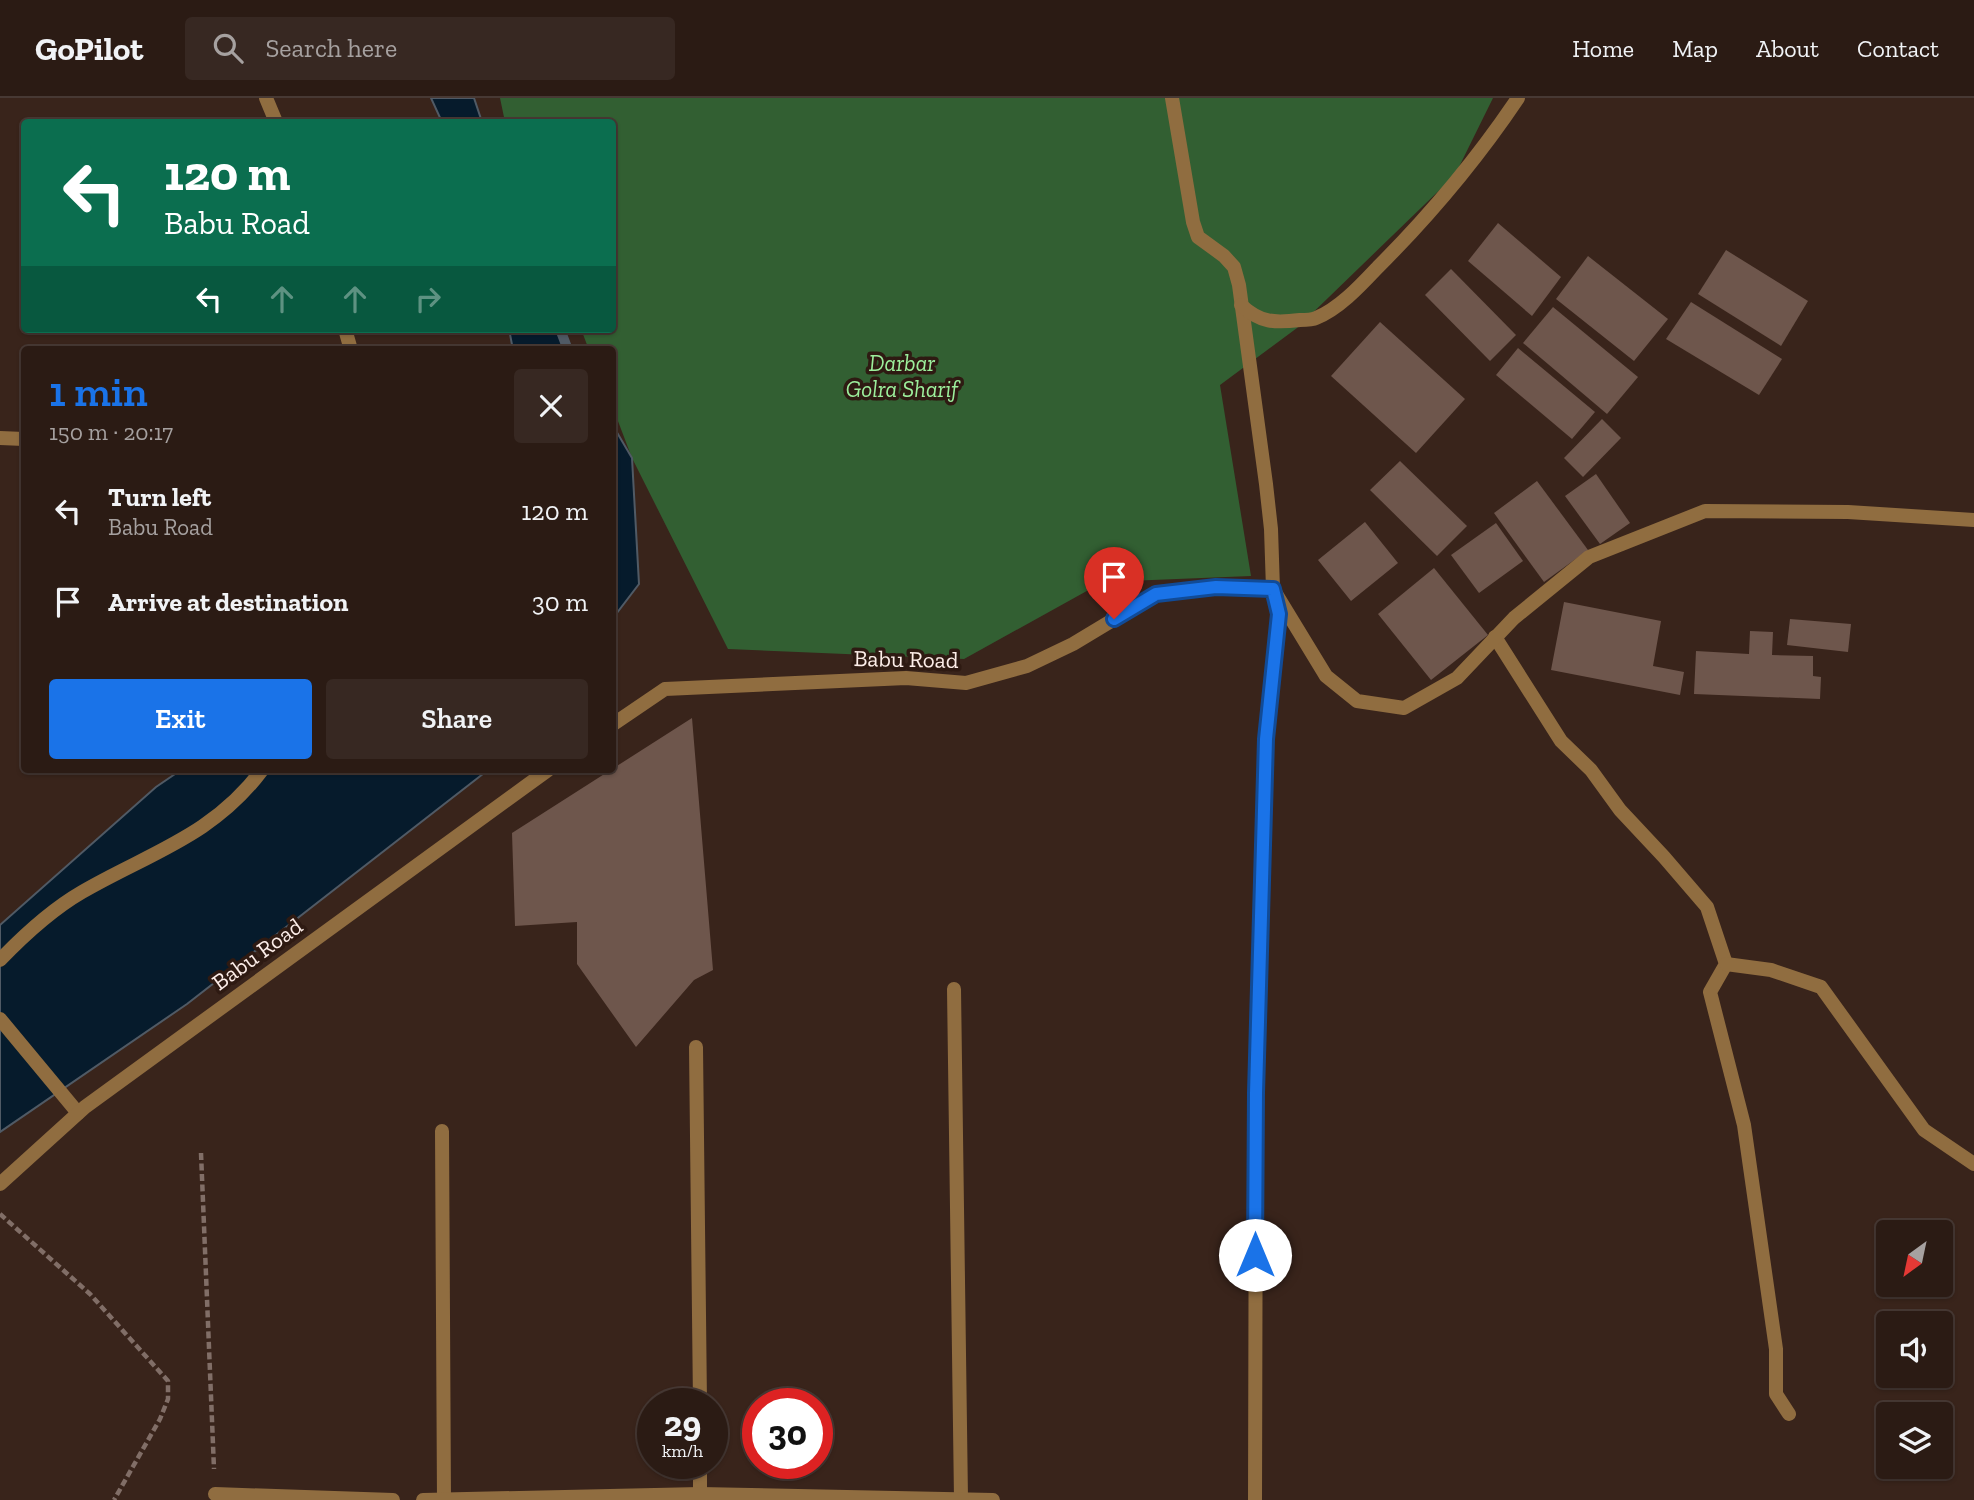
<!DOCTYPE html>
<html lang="en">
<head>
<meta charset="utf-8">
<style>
	:root { --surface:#2b1b14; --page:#372822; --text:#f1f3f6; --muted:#a6a1a0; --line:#473934; --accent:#1a73e8 }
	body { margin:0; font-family:"Zilla Slab",serif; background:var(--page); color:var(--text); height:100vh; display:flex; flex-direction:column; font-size:26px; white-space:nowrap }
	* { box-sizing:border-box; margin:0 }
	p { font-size:23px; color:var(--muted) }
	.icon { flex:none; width:38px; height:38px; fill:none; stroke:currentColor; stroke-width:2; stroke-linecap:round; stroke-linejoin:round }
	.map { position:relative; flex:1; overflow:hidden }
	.sheet { position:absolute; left:21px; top:248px; width:595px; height:427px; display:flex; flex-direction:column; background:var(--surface); border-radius:7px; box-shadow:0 2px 5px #0004,0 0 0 2px var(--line) }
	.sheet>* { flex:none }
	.top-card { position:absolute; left:21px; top:21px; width:595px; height:214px; border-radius:7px; box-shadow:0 2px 5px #0004,0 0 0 2px var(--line); background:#0b6e4f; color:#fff; overflow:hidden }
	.needle { width:46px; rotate:213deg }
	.fabs { position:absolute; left:1876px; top:1122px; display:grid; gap:14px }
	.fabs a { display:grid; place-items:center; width:77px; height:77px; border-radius:7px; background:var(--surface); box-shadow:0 2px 5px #0004,0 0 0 2px var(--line); font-size:35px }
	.speed { position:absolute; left:637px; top:1290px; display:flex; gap:14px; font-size:35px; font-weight:700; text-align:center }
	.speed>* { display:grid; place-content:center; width:91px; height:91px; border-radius:50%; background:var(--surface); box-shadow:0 2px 5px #0004,0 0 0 2px var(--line); line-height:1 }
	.speed small { font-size:18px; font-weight:400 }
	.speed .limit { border:10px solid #d22; background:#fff; color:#111 }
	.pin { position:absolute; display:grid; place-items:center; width:60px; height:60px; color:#fff; margin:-72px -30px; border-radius:50% 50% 50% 0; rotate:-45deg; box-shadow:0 0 7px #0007 }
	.pin .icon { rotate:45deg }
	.me { position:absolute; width:77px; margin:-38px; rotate:0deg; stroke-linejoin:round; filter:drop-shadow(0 0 5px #0008) }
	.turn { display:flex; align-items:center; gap:24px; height:147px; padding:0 28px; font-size:32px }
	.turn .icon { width:91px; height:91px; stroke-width:2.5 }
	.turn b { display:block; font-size:49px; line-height:60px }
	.lanes { display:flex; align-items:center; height:66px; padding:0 28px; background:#0003; justify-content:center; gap:35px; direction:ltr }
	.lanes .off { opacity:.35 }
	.round { display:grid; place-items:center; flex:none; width:74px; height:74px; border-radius:7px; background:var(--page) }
	.overview { display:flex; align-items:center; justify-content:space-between; height:119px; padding:0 28px }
	h1 { font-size:42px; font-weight:600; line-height:52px; color:var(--accent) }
	.button { display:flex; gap:14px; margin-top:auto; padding:14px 28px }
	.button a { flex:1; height:80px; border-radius:7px; background:var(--accent); color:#fff; font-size:28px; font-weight:600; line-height:80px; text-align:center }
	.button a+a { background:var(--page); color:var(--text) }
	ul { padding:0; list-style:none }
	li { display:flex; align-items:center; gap:21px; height:91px; padding:0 28px }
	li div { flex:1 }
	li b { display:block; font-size:26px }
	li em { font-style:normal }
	header { display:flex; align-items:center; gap:42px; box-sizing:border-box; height:98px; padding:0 35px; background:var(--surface); border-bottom:2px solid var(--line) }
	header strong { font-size:33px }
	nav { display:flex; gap:38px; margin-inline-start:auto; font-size:24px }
	.search { width:490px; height:63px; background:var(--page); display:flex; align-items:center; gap:18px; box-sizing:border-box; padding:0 24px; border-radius:7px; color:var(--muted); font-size:26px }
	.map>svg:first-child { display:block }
	.green { fill:#325f32 }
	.water { fill:#061b2c; stroke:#505a65; stroke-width:2 }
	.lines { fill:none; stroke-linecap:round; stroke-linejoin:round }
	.stream { stroke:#505a65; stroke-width:10 }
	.building { fill:#6e564c }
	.path { stroke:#816e67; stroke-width:4.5; stroke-dasharray:7 3.5; stroke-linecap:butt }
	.minor { stroke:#906d40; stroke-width:14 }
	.route-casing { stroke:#114b97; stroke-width:18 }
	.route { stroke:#1a73e8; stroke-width:12 }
	.labels { text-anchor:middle; stroke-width:7; stroke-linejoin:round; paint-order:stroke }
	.park-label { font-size:23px; font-style:italic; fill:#9cef9c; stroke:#2e1a12 }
	.street-label { font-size:23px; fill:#fdeee9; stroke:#2e1a12 }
</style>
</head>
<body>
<header>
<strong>GoPilot</strong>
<div class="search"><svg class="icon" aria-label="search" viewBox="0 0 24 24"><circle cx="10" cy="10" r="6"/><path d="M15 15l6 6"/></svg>Search here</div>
<nav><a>Home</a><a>Map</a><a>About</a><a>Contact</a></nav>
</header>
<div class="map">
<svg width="1974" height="1402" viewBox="0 0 1974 1402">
	<rect width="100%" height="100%" fill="#39241b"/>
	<path class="green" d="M500 0H1493L1455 77 1297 230 1220 287 1251 478 1103 484 964 561 728 551 632 360 613 310 612 252H589L581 231H612V24H505Z"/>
	<g class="water">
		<path d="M431 0H474L482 24H442Z"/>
		<path d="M509 231H560L570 252H513Z"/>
		<path d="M612 326 632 360 639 486 613 520Z"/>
		<path d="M181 672H488L187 906 0 1034V827L156 689Z"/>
	</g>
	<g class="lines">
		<path class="stream" d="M560 231 568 252"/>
	</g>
	<g class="building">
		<path d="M1498 125 1561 179 1532 218 1468 163Z"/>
		<path d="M1726 152 1808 203 1781 248 1698 196Z"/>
		<path d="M1588 158 1668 221 1634 263 1556 201Z"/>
		<path d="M1451 171 1516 237 1490 263 1425 197Z"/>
		<path d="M1691 204 1782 261 1759 297 1666 241Z"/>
		<path d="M1553 209 1638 279 1607 316 1523 245Z"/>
		<path d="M1380 224 1465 301 1416 355 1331 278Z"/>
		<path d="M1518 250 1595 314 1572 341 1496 277Z"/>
		<path d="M1602 321 1621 340 1583 379 1564 360Z"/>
		<path d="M1400 363 1467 428 1437 458 1370 392Z"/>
		<path d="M1596 376 1630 425 1600 446 1565 398Z"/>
		<path d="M1537 383 1588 452 1544 484 1494 415Z"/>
		<path d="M1365 424 1398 465 1351 503 1318 462Z"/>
		<path d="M1496 425 1523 463 1479 495 1451 457Z"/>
		<path d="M1434 470 1488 537 1431 582 1378 516Z"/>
		<path d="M1564 504 1661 523 1653 568 1684 574 1680 597 1551 572Z"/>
		<path d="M1790 521 1851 526 1848 554 1787 547Z"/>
		<path d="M1750 533 1773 534 1772 557 1813 558V578L1821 579 1820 601 1694 596 1696 553 1749 556Z"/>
		<path d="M692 620 713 872 694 882 636 949 577 866V824L515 828 512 735Z"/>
	</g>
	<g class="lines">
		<g class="path">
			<path d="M201 1055 214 1371"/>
			<path d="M0 1116 90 1196 168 1283V1301L160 1321 114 1402"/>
		</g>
		<g class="minor">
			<path d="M266 0 276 24"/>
			<path d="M1172 0 1193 124 1198 139 1224 158 1234 169 1239 187 1266 386 1271 431 1273 491 1279 516 1266 641 1256 995 1255 1402"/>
			<path d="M1241 207C1260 225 1275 225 1300 222 1305 222 1312 222 1316 220 1339 211 1361 187 1378 169 1430 117 1477 61 1518 0"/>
			<path d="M345 231 351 252"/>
			<path d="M0 340 24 341"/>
			<path d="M1495 539 1561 643 1591 672 1620 712 1664 759 1707 809 1726 866 1710 894 1744 1027 1776 1251V1296L1789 1316"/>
			<path d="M612 627 665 591 906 580 966 585 1027 568 1073 546 1156 496 1215 490 1273 491 1326 578 1357 603 1404 610 1457 580 1514 520 1589 459 1705 413 1848 414 1974 422"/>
			<path d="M0 862C25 836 51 812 82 794 149 755 213 738 262 672"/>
			<path d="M1726 866 1771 872 1821 889 1924 1032 1974 1066"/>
			<path d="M954 891 961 1401"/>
			<path d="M0 921 78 1015"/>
			<path d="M696 949 700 1306"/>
			<path d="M442 1033 444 1402"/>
			<path d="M0 1086 85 1009 548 672"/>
			<path d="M700 1365V1396"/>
			<path d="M215 1396 393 1402"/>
			<path d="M423 1402 700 1396 993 1402"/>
		</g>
	</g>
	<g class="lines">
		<g class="route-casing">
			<path id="route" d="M1114 521 1156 496 1216 489 1273 491 1279 516 1266 641 1256 995 1255 1157"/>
		</g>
		<use href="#route" class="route"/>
	</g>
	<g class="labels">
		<g class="park-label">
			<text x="902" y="273">Darbar<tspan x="902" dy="26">Golra Sharif</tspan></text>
		</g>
		<g class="street-label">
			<text transform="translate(906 561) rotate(1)" y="8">Babu Road</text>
			<text transform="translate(257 856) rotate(-36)" y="8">Babu Road</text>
		</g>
	</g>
</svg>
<div class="fabs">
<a><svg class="needle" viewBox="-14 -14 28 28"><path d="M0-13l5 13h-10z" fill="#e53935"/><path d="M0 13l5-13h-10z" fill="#a6a1a0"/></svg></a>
<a><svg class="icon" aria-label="sound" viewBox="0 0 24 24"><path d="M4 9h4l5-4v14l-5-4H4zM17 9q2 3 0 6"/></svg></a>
<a><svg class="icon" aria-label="layers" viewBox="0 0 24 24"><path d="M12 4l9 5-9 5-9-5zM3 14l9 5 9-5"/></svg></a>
</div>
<div class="speed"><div>29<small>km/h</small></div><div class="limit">30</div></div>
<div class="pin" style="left:1114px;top:521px;background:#d93025"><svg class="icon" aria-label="arrive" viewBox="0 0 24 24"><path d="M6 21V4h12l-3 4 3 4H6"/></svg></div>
<svg class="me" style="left:1255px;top:1157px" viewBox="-20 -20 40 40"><circle r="19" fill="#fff"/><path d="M0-13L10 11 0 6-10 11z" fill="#1a73e8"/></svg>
<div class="top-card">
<div class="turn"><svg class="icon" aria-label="left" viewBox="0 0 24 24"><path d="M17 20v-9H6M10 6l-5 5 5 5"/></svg><div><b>120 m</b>Babu Road</div></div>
<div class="lanes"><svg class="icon" aria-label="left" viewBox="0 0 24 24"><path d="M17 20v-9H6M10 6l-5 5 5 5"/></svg><svg class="icon off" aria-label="ahead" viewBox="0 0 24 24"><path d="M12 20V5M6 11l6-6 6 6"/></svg><svg class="icon off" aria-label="ahead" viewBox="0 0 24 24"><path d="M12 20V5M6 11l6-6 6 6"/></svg><svg class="icon off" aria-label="right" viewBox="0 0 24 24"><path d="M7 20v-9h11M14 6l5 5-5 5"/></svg></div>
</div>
<section class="sheet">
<div class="overview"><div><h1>1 min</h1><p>150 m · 20:17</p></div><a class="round"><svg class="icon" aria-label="close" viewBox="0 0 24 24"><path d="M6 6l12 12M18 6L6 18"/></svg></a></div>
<ul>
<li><svg class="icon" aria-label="left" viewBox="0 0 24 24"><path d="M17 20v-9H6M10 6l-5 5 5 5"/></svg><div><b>Turn left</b><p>Babu Road</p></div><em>120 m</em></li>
<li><svg class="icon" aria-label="arrive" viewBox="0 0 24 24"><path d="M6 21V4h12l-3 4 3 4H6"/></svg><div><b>Arrive at destination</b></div><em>30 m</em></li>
</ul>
<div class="button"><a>Exit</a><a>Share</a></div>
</section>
</div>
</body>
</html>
